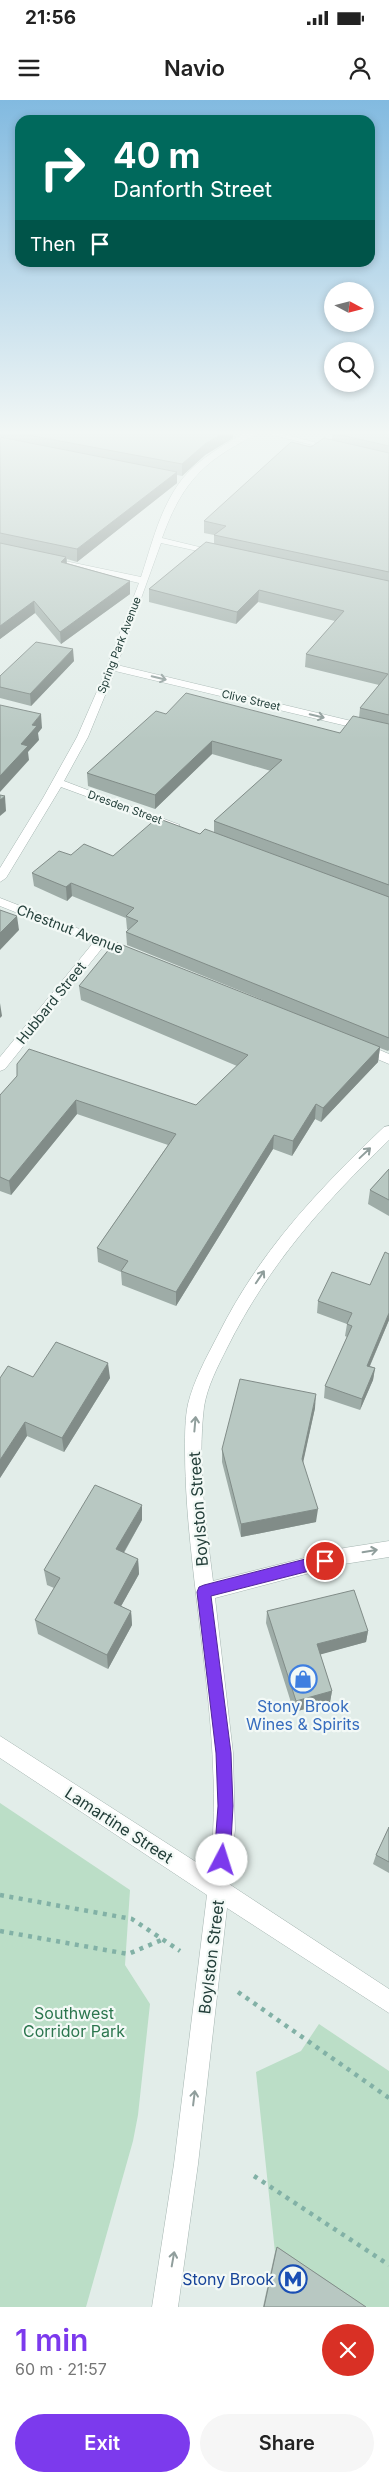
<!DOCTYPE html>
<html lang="en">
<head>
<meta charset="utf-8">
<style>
	:root { --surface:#fff; --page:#f6f6f6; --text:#222; --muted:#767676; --accent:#7c3aed }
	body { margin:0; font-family:Inter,sans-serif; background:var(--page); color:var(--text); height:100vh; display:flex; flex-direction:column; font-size:19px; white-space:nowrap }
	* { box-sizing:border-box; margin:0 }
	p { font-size:16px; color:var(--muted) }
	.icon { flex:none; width:28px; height:28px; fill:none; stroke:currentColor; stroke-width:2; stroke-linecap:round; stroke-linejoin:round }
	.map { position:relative; height:2207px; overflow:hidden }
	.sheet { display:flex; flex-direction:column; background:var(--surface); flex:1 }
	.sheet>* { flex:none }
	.guide { position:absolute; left:15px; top:15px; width:360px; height:152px; border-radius:15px; box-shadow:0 2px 8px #0003; background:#00695c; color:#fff; overflow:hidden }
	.needle { width:32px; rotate:97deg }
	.buttons { position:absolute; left:324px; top:182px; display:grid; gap:10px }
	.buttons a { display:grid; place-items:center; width:50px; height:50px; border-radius:50%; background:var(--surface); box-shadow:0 2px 8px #0003; font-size:25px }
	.pin { position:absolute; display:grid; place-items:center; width:42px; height:42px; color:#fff; margin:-21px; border:2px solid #fff; border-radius:50%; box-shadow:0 1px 5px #0007 }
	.me { position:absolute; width:55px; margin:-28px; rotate:5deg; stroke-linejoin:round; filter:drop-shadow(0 0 4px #0008) }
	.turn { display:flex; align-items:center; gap:18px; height:105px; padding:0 15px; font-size:22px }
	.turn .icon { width:65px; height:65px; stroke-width:2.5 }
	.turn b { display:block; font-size:35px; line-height:42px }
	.then { display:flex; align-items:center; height:48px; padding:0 15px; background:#0003; gap:10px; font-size:19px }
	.round { display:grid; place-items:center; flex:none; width:52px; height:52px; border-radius:26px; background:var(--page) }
	.head { display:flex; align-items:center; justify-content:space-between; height:85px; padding:0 15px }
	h1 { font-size:30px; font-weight:600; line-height:38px; color:var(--accent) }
	.cta { display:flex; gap:10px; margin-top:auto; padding:10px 15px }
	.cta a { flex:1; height:58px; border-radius:30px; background:var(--accent); color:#fff; font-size:20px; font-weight:600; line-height:58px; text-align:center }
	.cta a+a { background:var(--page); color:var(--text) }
	.status { display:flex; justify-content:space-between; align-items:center; height:35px; padding:0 25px; background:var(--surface); direction:ltr }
	.status svg { height:14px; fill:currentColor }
	header { display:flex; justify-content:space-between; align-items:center; height:65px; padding:0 15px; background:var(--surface); font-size:22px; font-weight:600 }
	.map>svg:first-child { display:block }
	.green { fill:#bbdec7 }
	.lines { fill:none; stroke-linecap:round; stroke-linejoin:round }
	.minor-casing { stroke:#a5b5b1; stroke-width:1 }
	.path { stroke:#82b1a6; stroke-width:4.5; stroke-dasharray:4 5.5; stroke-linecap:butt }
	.minor { fill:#fff; fill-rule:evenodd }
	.wall { fill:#9eaca7 }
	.shaded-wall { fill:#818c88 }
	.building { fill:#b8c8c2; stroke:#818c88 }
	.oneway { stroke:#909e9c }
	.route { fill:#7c3aed; stroke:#51269a }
	.labels { text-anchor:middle; stroke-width:4.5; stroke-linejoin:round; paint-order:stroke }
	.far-street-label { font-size:11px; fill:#223e39; stroke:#f3f9f6 }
	.street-label { font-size:14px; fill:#223e39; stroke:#f3f9f6 }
	.near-street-label { font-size:16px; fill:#223e39; stroke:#f3f9f6 }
	.near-shop-label { font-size:16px; fill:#366cbe; stroke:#f3f9f6 }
	.near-park-label { font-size:16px; fill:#2b764e; stroke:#f3f9f6 }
	.near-transit-label { font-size:16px; fill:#164399; stroke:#f3f9f6; text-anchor:end }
</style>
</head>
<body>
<div class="status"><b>21:56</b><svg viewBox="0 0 49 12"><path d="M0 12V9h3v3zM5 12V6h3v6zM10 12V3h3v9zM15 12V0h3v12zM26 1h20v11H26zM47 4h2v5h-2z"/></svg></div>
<header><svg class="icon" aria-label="menu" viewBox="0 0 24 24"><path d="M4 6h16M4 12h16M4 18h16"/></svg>Navio<svg class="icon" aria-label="person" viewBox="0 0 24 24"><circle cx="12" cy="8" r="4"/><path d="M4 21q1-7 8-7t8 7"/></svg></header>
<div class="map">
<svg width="389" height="2207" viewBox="0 0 389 2207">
	<rect width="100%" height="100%" fill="#e2ede9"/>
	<g class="green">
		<path d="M0 1703 130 1790 125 1865 150 1904 138 2015 133 2041 86 2207H0Z"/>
		<path d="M319 1924 389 1971V2207H357L275 2152 256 1972 301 1951Z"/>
	</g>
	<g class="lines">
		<g class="minor-casing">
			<g id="minor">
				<path d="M248 331H258C248 340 233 346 222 354 190 375 175 402 162 438L220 452 216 455 161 443 117 565 389 630V636L115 571 88 637 64 681 180 725 174 728 170 727 61 687 6 778 0 782V768L43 698 77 637 101 582 139 483 55 463 60 460 141 477C152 444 160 407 183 378 200 358 225 344 248 331Z"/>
				<path d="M258 331H272L340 349 336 351Z"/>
				<path d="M0 798 133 850 135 853 129 857 103 847 5 969 0 971V957L93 843 0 806Z"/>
				<path d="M361 942 389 954V964L356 950 354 947Z"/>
				<path d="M389 1026V1040C323 1104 269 1164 227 1248 218 1266 207 1287 204 1307 197 1365 206 1424 213 1481L344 1448 389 1441V1457L344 1464 215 1498 233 1653 235 1730 229 1784 389 1889V1913L227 1808 198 2064 178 2207H152L174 2064 207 1795 0 1658V1636L210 1771C222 1668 203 1562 192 1459 188 1422 185 1386 185 1349 185 1334 185 1318 188 1304 194 1280 206 1258 217 1237 259 1152 316 1092 384 1027Z"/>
			</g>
		</g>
		<g class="path">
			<path d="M0 1795 132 1819 180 1851"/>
			<path d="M0 1831 128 1854 164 1839"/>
			<path d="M238 1892 389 1998"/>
			<path d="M254 2076 389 2165"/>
		</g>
		<use href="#minor" class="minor"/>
	</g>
	<g class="wall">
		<path d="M0 331H233V338L205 355 182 376 177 375V383L77 462 67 459V463L130 481V494L61 544 35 513 0 539Z"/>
		<path d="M389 331V950L388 951 380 948 378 962 321 1022 315 1019 292 1056 273 1049 176 1206 122 1185 121 1172 98 1162 97 1148 168 1045 77 1014 11 1095 0 1091V995L196 1005 237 966 81 900 79 886 265 901 127 845 126 832 128 830 127 829 126 818 72 796 67 801 34 786 32 773 71 755 113 756 200 734 214 733V721L271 671 212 654 155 709 88 686 87 673 166 614 340 633 359 618 360 608 379 585 305 567 306 554 335 521 258 502 236 524 149 502V489L214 444V435L204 433V421L311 347 332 340V333Z"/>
		<path d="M74 561 31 606 0 598V576Z"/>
		<path d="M389 1069V1116L368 1104 370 1090Z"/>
		<path d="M389 1154V1220L370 1266 375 1268 373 1280 360 1310 324 1298 325 1286 347 1237 345 1236 347 1224 317 1213 318 1201 370 1185Z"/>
		<path d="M33 1277 110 1278 64 1352 27 1336 0 1378V1278Z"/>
		<path d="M315 1308 303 1361 316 1422 241 1437 222 1362V1349Z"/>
		<path d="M142 1420 124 1453 138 1459 139 1474 121 1506 131 1511 132 1525 108 1569 38 1534 35 1520 54 1488 47 1485 44 1470Z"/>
		<path d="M267 1511 368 1531 366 1542 320 1554 332 1591 330 1602 294 1612 266 1523Z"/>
		<path d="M389 1727V1773L373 1764 376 1755Z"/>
		<path d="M277 2147 366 2207H263L275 2152Z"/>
	</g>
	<g class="shaded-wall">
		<path d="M226 331H233V338L205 355 182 376V364L205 344Z"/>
		<path d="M177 372V383L77 462V449Z"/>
		<path d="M66 457 67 469 61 462Z"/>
		<path d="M130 481V494L61 544 60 532Z"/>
		<path d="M259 490 258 502 236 524 237 512Z"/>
		<path d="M34 501 35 513 0 539V526Z"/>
		<path d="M73 549 74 561 31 606 30 594Z"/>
		<path d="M41 614 42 628 38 633 39 640 28 652 29 660 0 692V676L21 644 32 625Z"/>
		<path d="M212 641V654L155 709V695Z"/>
		<path d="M5 696 6 711 0 716V700Z"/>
		<path d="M71 783 72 796 67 801 66 787Z"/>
		<path d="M17 816 19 830 0 850V833Z"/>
		<path d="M0 903 2 916 0 918Z"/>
		<path d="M380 947 378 962 321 1022 323 1008Z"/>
		<path d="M76 1000 77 1014 11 1095 9 1081Z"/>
		<path d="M316 1004 315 1019 292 1056 293 1041Z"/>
		<path d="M274 1035 273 1049 176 1206V1192Z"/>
		<path d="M389 1213V1220L365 1277 367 1266Z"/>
		<path d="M108 1263 110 1278 64 1352 62 1338Z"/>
		<path d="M375 1268 373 1280 360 1310 362 1299Z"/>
		<path d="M316 1294 315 1308 301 1372 302 1359Z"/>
		<path d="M25 1322 27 1336 0 1378V1360Z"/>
		<path d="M142 1405V1420L117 1464 116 1449Z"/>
		<path d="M318 1409 316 1422 241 1437V1424Z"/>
		<path d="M138 1459 139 1474 115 1517 114 1503Z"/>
		<path d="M131 1511 132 1525 108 1569 107 1555Z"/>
		<path d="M368 1531 366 1542 315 1556 317 1544Z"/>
		<path d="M332 1591 330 1602 294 1612 296 1601Z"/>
	</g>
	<g class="building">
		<path d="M7 331H226L205 344 182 364Z"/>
		<path d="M335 331H389V346L332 333Z"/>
		<path d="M0 337 177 372 77 449 0 433Z"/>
		<path d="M324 338 389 353V472L214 435 226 426 204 421 291 342 311 347Z"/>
		<path d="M206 442 389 481V615L360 608 388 574 306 554 344 511 259 490 237 512 149 489Z"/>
		<path d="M0 443 66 457 61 462 130 481 60 532 34 501 0 526Z"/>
		<path d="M36 542 73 549 30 594 0 587V576Z"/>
		<path d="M186 593 340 633 353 616 389 624V785L214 721 282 660 212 641 155 695 87 673 156 611 166 614Z"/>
		<path d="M0 605 41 614 32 625 37 626 21 644 28 646 0 676Z"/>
		<path d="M0 695 5 696 0 700Z"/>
		<path d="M157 718 200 734 205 729 389 797V938L126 832 138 821 126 816 134 808 71 783 66 787 32 773 59 751 71 755 84 744 113 756Z"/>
		<path d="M0 810 17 816 0 833Z"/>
		<path d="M115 842 380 947 323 1008 316 1004 293 1041 274 1035 176 1192 121 1171 128 1161 97 1148 176 1034 76 1000 9 1081 0 1077V995L17 976V964L29 949 196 1005 248 955 79 886Z"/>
		<path d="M389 1069V1100L370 1090Z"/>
		<path d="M385 1152 389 1154V1213L367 1266 375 1268 362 1299 325 1286 352 1226 347 1224 352 1213 318 1201 332 1172 370 1185Z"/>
		<path d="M56 1242 108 1263 62 1338 25 1322 0 1360V1278L8 1266 33 1277Z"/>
		<path d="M240 1279 316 1294 302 1359 318 1409 241 1424 222 1349Z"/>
		<path d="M95 1385 142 1405 116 1449 138 1459 114 1503 131 1511 107 1555 35 1520 60 1478 44 1470Z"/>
		<path d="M354 1490 368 1531 317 1544 332 1591 296 1601 267 1511Z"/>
		<path d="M389 1727V1762L376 1755Z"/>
		<path d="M277 2147 366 2207H264Z"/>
	</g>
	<defs><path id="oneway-shaft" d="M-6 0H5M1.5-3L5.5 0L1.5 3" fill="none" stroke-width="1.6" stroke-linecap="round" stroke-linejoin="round" transform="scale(1.25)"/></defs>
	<g class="oneway">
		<use href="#oneway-shaft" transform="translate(159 578) rotate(13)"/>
		<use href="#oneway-shaft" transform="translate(317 616) rotate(13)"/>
		<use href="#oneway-shaft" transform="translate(365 1053) rotate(-43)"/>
		<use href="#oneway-shaft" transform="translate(260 1177) rotate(-56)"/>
		<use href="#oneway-shaft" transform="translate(195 1324) rotate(-85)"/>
		<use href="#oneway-shaft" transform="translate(370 1451) rotate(-9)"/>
		<use href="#oneway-shaft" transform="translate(194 1998) rotate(-83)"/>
		<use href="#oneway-shaft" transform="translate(173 2159) rotate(-80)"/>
	</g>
	<linearGradient id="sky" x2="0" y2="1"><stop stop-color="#82bae0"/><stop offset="0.52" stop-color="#f2f7f5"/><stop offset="1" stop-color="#f2f7f5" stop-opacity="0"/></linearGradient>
	<rect width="389" height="640" fill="url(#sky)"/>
	<path class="route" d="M325 1454 330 1456 332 1461 330 1465 325 1467 211 1496 231 1653 233 1706 230 1760 228 1766 222 1768 216 1766 214 1760 218 1706 216 1653 197 1492 199 1487 204 1485Z"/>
	<defs>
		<g id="shop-ring" transform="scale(1.4375)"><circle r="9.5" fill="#f3f9f6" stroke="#3f7fe0" stroke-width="1.5"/><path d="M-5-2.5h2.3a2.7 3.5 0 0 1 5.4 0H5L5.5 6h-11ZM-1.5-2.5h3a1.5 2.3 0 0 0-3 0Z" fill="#3f7fe0"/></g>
		<g id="metro-ring" transform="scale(1.4375)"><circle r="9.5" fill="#f3f9f6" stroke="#1a4fb4" stroke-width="1.5"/><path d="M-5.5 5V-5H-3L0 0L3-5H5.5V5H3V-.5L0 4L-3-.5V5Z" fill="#1a4fb4"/></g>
	</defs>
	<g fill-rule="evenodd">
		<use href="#shop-ring" x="303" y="1579"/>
		<use href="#metro-ring" x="293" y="2179"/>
	</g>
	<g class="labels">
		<g class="far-street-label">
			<text transform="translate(119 545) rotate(-69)" y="4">Spring Park Avenue</text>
			<text transform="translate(251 600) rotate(13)" y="4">Clive Street</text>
			<text transform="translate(125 707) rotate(20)" y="4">Dresden Street</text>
		</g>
		<g class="street-label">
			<text transform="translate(70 829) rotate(21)" y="5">Chestnut Avenue</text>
			<text transform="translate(51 903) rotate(-51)" y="5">Hubbard Street</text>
		</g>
		<g class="near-street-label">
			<text transform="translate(198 1409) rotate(-94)" y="6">Boylston Street</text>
			<text transform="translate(119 1725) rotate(33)" y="6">Lamartine Street</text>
			<text transform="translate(211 1857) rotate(-83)" y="6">Boylston Street</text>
		</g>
		<g class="near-shop-label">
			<text x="303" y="1612">Stony Brook<tspan x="303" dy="18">Wines &amp; Spirits</tspan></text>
		</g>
		<g class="near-park-label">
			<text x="74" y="1919">Southwest<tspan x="74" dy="18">Corridor Park</tspan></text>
		</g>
		<g class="near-transit-label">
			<text x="274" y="2185">Stony Brook</text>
		</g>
	</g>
</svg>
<div class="buttons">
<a><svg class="needle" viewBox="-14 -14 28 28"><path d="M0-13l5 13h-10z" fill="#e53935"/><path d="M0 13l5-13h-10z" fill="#767676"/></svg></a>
<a><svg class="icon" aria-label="search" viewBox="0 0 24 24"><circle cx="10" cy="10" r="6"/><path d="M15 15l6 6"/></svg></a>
</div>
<div class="pin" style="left:325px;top:1461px;background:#d93025"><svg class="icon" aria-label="arrive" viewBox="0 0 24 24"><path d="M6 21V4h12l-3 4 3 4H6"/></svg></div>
<svg class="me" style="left:222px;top:1760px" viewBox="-20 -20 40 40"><circle r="19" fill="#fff"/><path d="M0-13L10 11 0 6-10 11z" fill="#7c3aed"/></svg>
<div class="guide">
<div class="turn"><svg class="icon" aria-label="right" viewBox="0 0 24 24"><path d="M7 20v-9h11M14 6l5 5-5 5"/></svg><div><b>40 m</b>Danforth Street</div></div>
<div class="then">Then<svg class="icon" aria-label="arrive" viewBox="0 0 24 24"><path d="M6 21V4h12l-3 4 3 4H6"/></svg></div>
</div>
</div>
<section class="sheet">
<div class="head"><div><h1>1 min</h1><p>60 m · 21:57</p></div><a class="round" style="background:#d93025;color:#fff"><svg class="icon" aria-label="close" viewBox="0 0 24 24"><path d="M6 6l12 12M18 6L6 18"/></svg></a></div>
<div class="cta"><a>Exit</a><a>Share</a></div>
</section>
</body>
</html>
